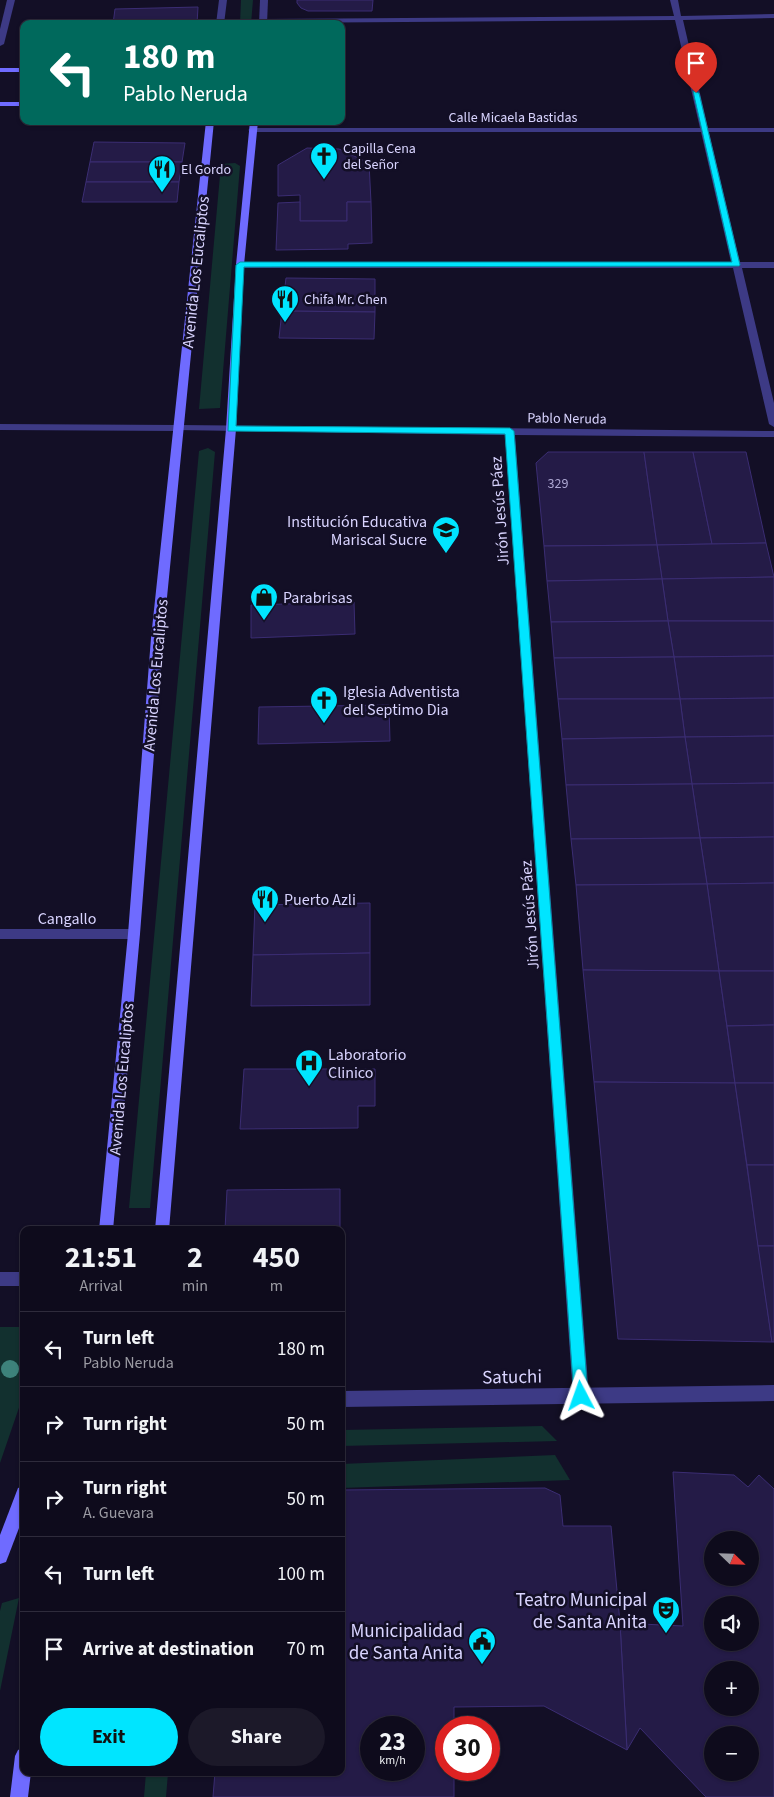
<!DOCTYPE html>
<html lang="en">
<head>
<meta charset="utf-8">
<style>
	:root { --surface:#0e0b1c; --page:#1c1929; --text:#f1f3f6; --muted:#9b9ba3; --line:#2e2b3b; --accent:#00e5ff }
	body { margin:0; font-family:"Source Sans 3",sans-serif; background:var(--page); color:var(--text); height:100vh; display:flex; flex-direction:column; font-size:19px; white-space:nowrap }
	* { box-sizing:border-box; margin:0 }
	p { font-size:16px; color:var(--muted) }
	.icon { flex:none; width:28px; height:28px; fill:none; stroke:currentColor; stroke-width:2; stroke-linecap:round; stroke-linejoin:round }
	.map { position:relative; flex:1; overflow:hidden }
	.side { position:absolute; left:20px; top:1226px; width:325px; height:550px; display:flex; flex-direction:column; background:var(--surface); border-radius:10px; box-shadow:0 1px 4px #0004,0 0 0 1px var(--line) }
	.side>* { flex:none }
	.hud { position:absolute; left:20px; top:20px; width:325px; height:105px; border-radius:10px; box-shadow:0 1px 4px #0004,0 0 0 1px var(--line); background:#00695c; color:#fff; overflow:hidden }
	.needle { width:32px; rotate:113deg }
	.buttons { position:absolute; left:704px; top:1531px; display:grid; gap:10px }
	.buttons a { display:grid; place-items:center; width:55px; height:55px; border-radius:50%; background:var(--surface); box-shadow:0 1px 4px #0004,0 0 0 1px var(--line); font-size:25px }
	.speed { position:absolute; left:360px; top:1716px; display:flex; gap:10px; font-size:25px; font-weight:700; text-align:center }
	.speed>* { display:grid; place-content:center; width:65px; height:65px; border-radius:50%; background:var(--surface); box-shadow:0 1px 4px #0004,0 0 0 1px var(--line); line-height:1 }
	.speed small { font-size:12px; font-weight:400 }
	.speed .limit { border:8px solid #d22; background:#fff; color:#111 }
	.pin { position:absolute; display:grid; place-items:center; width:42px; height:42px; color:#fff; margin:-51px -21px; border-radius:50% 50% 50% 0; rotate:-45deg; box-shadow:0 0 5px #0007 }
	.pin .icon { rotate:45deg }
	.me { position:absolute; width:55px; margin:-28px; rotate:356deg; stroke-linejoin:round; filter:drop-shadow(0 0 4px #0008) }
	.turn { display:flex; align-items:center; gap:18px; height:105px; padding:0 20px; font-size:22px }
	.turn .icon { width:65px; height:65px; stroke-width:2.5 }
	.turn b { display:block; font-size:35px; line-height:42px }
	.eta { display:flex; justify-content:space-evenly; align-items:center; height:85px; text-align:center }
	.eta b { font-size:30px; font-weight:700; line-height:35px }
	.button { display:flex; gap:10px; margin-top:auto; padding:10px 20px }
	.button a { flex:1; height:58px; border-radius:30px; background:var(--accent); color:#111; font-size:20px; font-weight:700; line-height:58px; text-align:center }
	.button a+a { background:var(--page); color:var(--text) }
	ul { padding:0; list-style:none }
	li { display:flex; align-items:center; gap:15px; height:75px; padding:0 20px; border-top:1px solid var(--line) }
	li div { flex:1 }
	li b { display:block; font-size:19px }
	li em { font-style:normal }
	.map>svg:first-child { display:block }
	.green { fill:#12302f }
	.building { fill:#241b47; stroke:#3b2d73; fill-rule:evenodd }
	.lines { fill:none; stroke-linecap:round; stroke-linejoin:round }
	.pedestrian { fill:#3d3a85; fill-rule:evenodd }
	.minor { fill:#3d3a85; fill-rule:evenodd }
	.tertiary { fill:#3d3a85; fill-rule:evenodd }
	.secondary { fill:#6f6bff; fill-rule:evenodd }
	.tree { fill:#3d827b }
	.route { fill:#00e5ff; stroke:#0095a6 }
	.labels { text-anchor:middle; stroke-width:5; stroke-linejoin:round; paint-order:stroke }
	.far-street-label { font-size:14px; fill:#d9d4ff; stroke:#130f26 }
	.far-poi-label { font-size:14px; fill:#d9d4ff; stroke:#130f26; text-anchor:start }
	.number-label { font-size:14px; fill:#aca6d1 }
	.street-label { font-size:16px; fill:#d9d4ff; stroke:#130f26 }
	.poi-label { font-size:16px; fill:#d9d4ff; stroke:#130f26; text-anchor:start }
	.near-street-label { font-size:19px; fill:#d9d4ff; stroke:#130f26 }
	.near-poi-label { font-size:19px; fill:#d9d4ff; stroke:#130f26; text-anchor:end }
</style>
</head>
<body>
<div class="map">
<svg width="774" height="1797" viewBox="0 0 774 1797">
	<rect width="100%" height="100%" fill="#130f26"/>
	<g class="green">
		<path d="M241 0H253L251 24H240Z"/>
		<path d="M235 163 240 166 220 408 199 409 221 164Z"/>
		<path d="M208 448 215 452 150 1208H129L199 451Z"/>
		<path d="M0 1327H24V1393L0 1463Z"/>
		<path d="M542 1426 557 1441 341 1446V1430Z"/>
		<path d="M555 1455 570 1480 341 1488V1464Z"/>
		<path d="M19 1598 0 1691V1611L2 1603Z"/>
		<path d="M146 1773H168L166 1797H144Z"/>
	</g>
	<g class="building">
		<path d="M297 0H373L372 11H308L301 8 297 3Z"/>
		<path d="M198 7 197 24H113L115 9Z"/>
		<path d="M94 142 185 143 182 162H90Z"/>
		<path d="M307 148 339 149 369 163 371 202H347V221H300V195L278 196V165Z"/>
		<path d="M90 162H182L179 182H86Z"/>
		<path d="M86 182H179L177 202H82Z"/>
		<path d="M300 202V221H347V202H371L372 243 348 244V249L276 250 278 203Z"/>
		<path d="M286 278 375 279V312L282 311Z"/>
		<path d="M282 311 375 312 374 339 279 338Z"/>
		<path d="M548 452H644L657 545 544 546 536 463Z"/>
		<path d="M644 452H693L712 544 657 545Z"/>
		<path d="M693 452H746L766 543 712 544Z"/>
		<path d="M766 543 774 577 662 579 657 545Z"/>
		<path d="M657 545 662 579 547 581 544 546Z"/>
		<path d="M774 577V621H668L662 579Z"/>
		<path d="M662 579 668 621 551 622 547 581Z"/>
		<path d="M354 602 355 634 251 638V605Z"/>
		<path d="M668 621H774V656L674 657Z"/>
		<path d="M668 621 674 657 554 658 551 622Z"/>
		<path d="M774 656V698L680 699 674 657Z"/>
		<path d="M674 657 680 699H558L554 658Z"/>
		<path d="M774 698V736L685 737 680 699Z"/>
		<path d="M558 699H680L685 737 562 739Z"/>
		<path d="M389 705 390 741 258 744 259 707Z"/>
		<path d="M774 736V783L692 784 685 737Z"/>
		<path d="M685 737 692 784 566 785 562 739Z"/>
		<path d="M774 783V837L700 838 692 784Z"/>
		<path d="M692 784 700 838 571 839 566 785Z"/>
		<path d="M774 837V883L707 884 700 838Z"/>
		<path d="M700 838 707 884 576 885 571 839Z"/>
		<path d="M774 883V971H719L707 884Z"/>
		<path d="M707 884 719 971 583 970 576 885Z"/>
		<path d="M370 903V953L253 955 255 905Z"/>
		<path d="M370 953V1005L251 1006 253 955Z"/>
		<path d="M583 970 719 971 735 1083 594 1082Z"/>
		<path d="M719 971H774V1025L727 1026Z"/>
		<path d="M774 1025V1083H735L727 1026Z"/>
		<path d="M244 1069H375V1106H358V1128L240 1129Z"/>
		<path d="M594 1082 735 1083 772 1342 618 1339Z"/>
		<path d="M735 1083H774V1165H747Z"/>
		<path d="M747 1165H774V1246H758Z"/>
		<path d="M340 1189V1230H225L227 1190Z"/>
		<path d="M758 1246H774V1342H772Z"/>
		<path d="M673 1472 734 1475 748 1487 759 1475 774 1489V1797H706L640 1728 627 1750 620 1623 683 1626ZM712 1540H750V1578H712ZM712 1605H750V1642H712ZM712 1670H750V1708H712ZM712 1735H750V1772H712Z"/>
		<path d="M545 1488 560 1495 563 1526H611L620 1623 627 1750 544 1706 454 1707V1728H446V1770H454V1797H213L215 1772H341V1490ZM371 1728H414V1770H371Z"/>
	</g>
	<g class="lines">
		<path class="pedestrian" d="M0 424 179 425 184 428 179 431 0 430Z"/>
		<g class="minor">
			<path d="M7 0H15L4 44 0 46V29Z"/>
			<path d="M670 0H678L681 16 774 14V18L683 20 708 128H774V132H709L740 262H774V268H742L774 403V427L769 424 733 268H240L236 265 240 262H731L701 132H252L248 130 252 128H700L675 20 263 23 259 21 263 19 674 16Z"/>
			<path d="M179 425 774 431V437L515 435 589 1396 586 1401 581 1404 576 1401 573 1396 505 435 176 430 174 428Z"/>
			<path d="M0 929H134L138 930 140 934 138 938 134 939H0Z"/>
		</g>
		<g class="tertiary">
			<path d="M219 0H227L224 24H216Z"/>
			<path d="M260 0H268L267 24H259Z"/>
			<rect x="0" y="1272" width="24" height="14"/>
			<path d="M774 1385V1401L341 1407V1391Z"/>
		</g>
		<g class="secondary">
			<rect x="0" y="68" width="24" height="4"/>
			<rect x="0" y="102" width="24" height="4"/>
			<path d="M206 121H214L163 638 140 934 113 1230H99L128 934 151 638Z"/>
			<path d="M250 121H258L244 265 236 429 169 1230H155L226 429 236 265Z"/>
			<path d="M24 1486V1515L6 1562 0 1564V1535L18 1488Z"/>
			<path d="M24 1747V1772H31L28 1797H10L15 1756 18 1750Z"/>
		</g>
	</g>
	<circle class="tree" cx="10" cy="1369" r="9"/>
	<path class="route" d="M693 91 699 93 740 265 739 266 244 267 236 426 510 428 514 431 588 1396 586 1401 581 1403 576 1401 574 1396 505 434 228 431 236 265 240 262H732Z"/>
	<defs>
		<g id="church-pin" transform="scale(1.4375)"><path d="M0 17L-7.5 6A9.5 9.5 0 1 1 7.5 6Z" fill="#00e5ff" stroke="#130f26"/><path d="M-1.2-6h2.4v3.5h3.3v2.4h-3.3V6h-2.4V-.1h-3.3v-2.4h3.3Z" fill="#111"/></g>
		<g id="restaurant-pin" transform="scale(1.4375)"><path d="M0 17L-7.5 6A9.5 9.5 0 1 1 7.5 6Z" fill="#00e5ff" stroke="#130f26"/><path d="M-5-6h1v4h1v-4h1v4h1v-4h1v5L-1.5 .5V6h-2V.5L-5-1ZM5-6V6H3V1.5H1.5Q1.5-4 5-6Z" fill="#111"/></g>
		<g id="school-pin" transform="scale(1.4375)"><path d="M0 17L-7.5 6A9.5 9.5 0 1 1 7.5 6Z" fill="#00e5ff" stroke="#130f26"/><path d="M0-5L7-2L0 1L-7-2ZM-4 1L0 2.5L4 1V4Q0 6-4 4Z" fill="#111"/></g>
		<g id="shop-pin" transform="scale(1.4375)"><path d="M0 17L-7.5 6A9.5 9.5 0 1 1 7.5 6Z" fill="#00e5ff" stroke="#130f26"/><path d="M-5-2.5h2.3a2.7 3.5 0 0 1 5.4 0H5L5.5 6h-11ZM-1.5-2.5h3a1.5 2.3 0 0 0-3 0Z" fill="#111"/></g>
		<g id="hospital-pin" transform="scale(1.4375)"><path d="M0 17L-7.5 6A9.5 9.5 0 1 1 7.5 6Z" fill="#00e5ff" stroke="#130f26"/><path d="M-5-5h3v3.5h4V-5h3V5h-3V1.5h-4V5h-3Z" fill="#111"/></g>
		<g id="theatre-pin" transform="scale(1.4375)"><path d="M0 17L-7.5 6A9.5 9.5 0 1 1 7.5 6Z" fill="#00e5ff" stroke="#130f26"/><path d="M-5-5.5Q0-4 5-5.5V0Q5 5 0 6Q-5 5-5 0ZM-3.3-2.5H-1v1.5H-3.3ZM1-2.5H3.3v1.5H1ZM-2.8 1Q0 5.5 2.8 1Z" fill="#111"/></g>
		<g id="civic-pin" transform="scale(1.4375)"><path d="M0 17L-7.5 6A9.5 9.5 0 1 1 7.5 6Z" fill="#00e5ff" stroke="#130f26"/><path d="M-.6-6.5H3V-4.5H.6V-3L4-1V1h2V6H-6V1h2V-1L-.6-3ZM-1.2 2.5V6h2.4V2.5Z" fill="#111"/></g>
	</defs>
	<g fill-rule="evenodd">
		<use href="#church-pin" x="324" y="156"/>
		<use href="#restaurant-pin" x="162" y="169"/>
		<use href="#restaurant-pin" x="285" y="299"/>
		<use href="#school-pin" x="446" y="530"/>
		<use href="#shop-pin" x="264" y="597"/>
		<use href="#church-pin" x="324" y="700"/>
		<use href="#restaurant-pin" x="265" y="899"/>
		<use href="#hospital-pin" x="309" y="1063"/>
		<use href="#theatre-pin" x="666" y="1610"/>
		<use href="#civic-pin" x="482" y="1641"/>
	</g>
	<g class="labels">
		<g class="far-street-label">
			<text x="513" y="122">Calle Micaela Bastidas</text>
			<text transform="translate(567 418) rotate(1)" y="5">Pablo Neruda</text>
		</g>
		<g class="far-poi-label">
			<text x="343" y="153">Capilla Cena<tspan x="343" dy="16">del Señor</tspan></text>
			<text x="181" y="174">El Gordo</text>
			<text x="304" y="304">Chifa Mr. Chen</text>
		</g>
		<g class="number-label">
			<text x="558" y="488">329</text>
		</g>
		<g class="street-label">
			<text transform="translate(195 272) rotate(-84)" y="6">Avenida Los Eucaliptos</text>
			<text transform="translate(499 511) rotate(-94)" y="6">Jirón Jesús Páez</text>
			<text transform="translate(155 675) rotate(-85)" y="6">Avenida Los Eucaliptos</text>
			<text transform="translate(529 915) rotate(-94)" y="6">Jirón Jesús Páez</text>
			<text x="67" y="924">Cangallo</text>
			<text transform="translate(121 1079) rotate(-85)" y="6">Avenida Los Eucaliptos</text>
		</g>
		<g class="poi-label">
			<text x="427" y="527" text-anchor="end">Institución Educativa<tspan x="427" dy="18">Mariscal Sucre</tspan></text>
			<text x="283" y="603">Parabrisas</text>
			<text x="343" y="697">Iglesia Adventista<tspan x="343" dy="18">del Septimo Dia</tspan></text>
			<text x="284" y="905">Puerto Azli</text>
			<text x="328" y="1060">Laboratorio<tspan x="328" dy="18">Clinico</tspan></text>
		</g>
		<g class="near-street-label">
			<text transform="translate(512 1376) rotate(-1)" y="7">Satuchi</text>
		</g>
		<g class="near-poi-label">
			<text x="647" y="1606">Teatro Municipal<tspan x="647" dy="22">de Santa Anita</tspan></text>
			<text x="463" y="1637">Municipalidad<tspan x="463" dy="22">de Santa Anita</tspan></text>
		</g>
	</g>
</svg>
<div class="buttons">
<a><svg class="needle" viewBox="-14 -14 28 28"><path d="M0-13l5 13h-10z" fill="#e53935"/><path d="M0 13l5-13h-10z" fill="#9b9ba3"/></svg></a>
<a><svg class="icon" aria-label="sound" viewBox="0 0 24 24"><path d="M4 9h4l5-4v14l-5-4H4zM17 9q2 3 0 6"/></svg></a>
<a>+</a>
<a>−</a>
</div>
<div class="speed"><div>23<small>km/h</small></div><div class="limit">30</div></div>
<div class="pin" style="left:696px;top:93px;background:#d93025"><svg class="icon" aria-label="arrive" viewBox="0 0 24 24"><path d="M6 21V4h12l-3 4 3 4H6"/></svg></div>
<svg class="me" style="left:581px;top:1396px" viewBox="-20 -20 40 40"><path d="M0-17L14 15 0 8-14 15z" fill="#00e5ff" stroke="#fff" stroke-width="4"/></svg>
<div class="hud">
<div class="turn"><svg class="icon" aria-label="left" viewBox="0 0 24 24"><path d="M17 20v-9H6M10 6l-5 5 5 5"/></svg><div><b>180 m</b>Pablo Neruda</div></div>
</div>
<section class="side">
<div class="eta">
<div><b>21:51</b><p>Arrival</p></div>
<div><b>2</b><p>min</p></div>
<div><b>450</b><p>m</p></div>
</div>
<ul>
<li><svg class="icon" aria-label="left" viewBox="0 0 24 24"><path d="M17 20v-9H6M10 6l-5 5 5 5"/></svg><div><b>Turn left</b><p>Pablo Neruda</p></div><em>180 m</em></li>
<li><svg class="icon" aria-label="right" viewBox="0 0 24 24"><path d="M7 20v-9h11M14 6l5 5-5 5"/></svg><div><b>Turn right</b></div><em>50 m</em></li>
<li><svg class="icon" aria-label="right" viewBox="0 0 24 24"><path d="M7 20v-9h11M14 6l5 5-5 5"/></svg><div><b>Turn right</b><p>A. Guevara</p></div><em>50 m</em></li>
<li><svg class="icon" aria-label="left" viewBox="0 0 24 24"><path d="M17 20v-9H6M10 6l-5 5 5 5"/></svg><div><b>Turn left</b></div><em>100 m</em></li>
<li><svg class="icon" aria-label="arrive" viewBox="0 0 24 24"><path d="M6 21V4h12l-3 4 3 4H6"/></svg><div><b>Arrive at destination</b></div><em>70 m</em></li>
</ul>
<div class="button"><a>Exit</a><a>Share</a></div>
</section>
</div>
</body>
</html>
